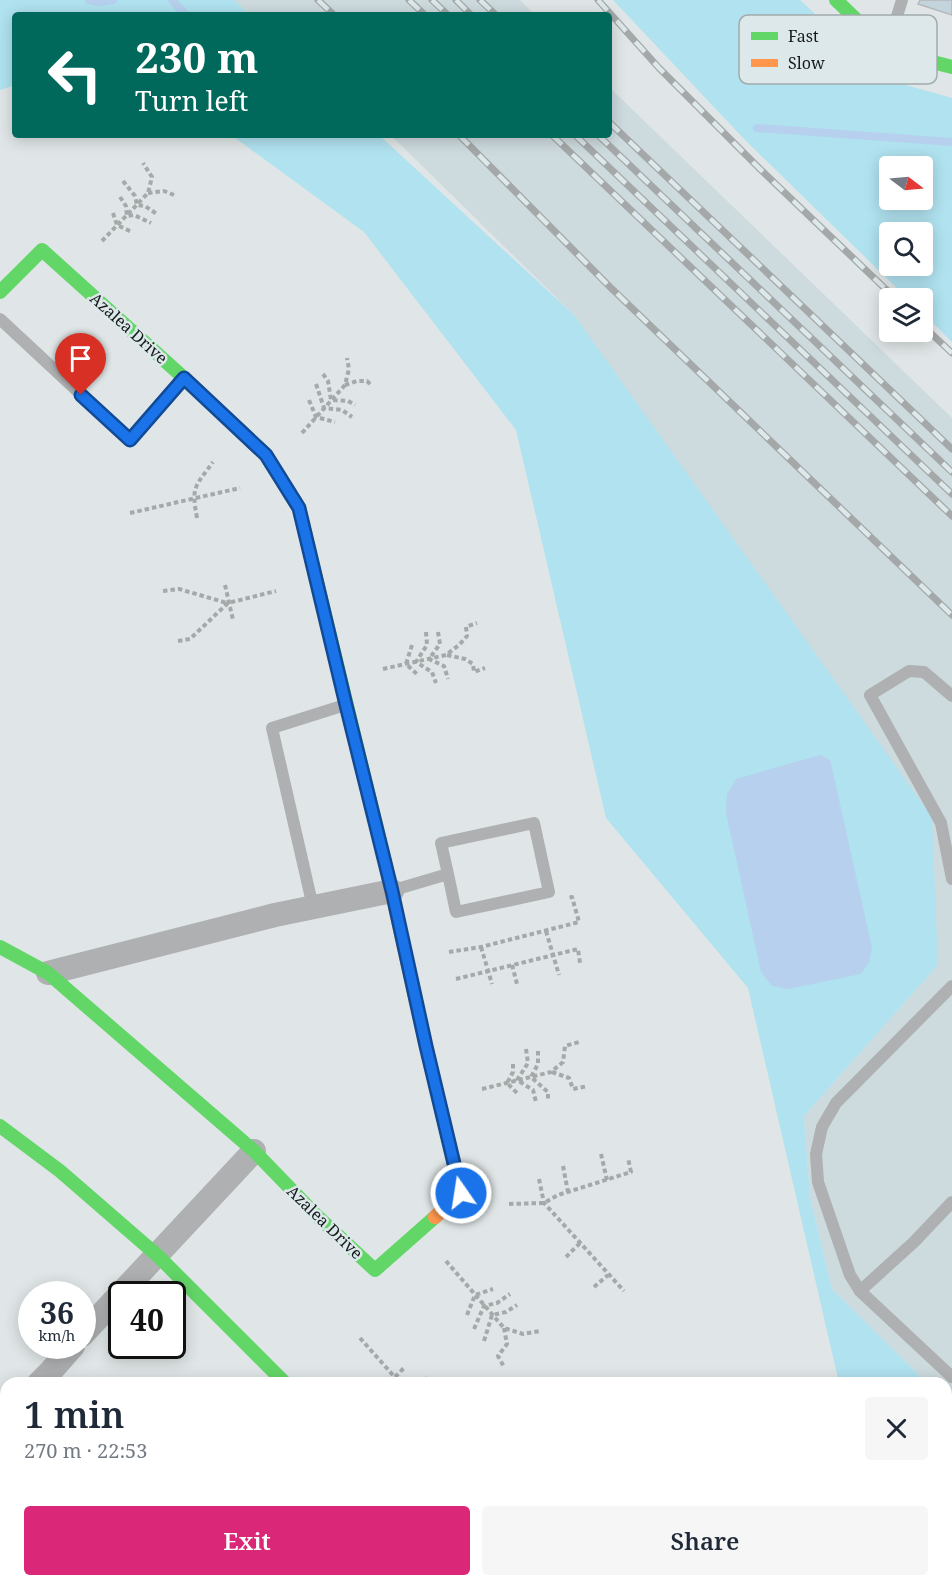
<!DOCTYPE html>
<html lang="en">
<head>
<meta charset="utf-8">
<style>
	:root { --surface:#fff; --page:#f6f6f7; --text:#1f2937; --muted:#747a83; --accent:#db2777 }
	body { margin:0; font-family:"Noto Serif",serif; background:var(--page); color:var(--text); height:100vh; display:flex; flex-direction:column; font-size:22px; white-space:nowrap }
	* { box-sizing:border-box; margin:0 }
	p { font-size:20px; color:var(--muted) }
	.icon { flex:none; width:33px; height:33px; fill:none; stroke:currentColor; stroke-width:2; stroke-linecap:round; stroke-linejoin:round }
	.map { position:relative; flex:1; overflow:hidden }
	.drawer { position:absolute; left:0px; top:1377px; width:952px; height:210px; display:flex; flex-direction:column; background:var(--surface); border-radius:18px 18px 0 0; box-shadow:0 3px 15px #0003 }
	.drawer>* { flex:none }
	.hud { position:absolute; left:12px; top:12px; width:600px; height:126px; border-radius:6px; box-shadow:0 3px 15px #0003; background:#00695c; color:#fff; overflow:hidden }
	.needle { width:39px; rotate:106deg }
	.tools { position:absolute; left:879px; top:156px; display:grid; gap:12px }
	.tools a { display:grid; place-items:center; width:54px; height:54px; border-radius:6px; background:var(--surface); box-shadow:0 3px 15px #0003; font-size:30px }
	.speed { position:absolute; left:18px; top:1281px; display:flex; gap:12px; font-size:30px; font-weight:700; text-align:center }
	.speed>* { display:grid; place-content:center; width:78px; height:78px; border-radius:50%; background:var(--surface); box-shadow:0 3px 15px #0003; line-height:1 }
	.speed small { font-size:15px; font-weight:400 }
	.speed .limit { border:3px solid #111; border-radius:9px; background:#fff; color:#111 }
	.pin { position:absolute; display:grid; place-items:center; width:51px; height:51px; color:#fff; margin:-62px -26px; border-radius:50% 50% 50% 0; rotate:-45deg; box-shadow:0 0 6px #0007 }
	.pin .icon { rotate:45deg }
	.me { position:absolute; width:66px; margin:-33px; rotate:347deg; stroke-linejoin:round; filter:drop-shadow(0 0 4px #0008) }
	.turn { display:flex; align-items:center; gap:21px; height:126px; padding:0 24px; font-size:27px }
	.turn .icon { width:78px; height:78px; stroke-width:2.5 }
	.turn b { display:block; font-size:42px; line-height:51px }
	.round { display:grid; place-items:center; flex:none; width:63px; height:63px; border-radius:6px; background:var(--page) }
	.head { display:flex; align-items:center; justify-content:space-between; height:102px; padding:0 24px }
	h1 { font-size:36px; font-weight:600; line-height:45px }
	.cta { display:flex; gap:12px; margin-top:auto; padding:12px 24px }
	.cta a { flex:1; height:69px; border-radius:6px; background:var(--accent); color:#fff; font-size:24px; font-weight:600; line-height:69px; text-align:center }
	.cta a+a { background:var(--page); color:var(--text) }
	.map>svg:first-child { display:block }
	.built { fill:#cddade }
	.green { fill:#b0e2ef; fill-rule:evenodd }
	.water { fill:#b6d0ee }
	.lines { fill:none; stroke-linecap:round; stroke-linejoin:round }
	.stream { stroke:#b6d0ee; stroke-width:8 }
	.building { fill:#c3d4dd; stroke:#b5b8ba; stroke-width:1.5 }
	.path { stroke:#a6a9a9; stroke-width:4; stroke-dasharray:4.5 3; stroke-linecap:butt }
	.lane { stroke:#aeb0b1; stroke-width:12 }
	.street { stroke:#aeb0b1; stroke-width:24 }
	.fast { stroke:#63d668; stroke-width:14 }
	.slow { stroke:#ff974d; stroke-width:14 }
	.rail-casing { stroke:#a4a8a8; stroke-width:7 }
	.rail { stroke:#dde8ea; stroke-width:4.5; stroke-dasharray:14; stroke-linecap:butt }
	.route-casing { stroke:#114b97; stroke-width:15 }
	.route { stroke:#1a73e8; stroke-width:10 }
	.labels { text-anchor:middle; stroke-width:5; stroke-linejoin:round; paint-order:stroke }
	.street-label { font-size:16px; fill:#171a1b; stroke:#dde8ea }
	.key { fill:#dde8ea; stroke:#a2aaac; stroke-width:1.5 }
	.key-label { font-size:16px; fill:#171a1b }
</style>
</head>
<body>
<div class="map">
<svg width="952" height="1587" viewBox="0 0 952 1587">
	<rect width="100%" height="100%" fill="#e0e6e7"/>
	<g class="built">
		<path d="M233 0H520L535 15H251Z"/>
		<path d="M609 87 952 418V1407L947 1402 946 1383H927L832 1289 810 1197 804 1116 938 965 574 315 404 148 390 135H609Z"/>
	</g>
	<g class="green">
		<path d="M0 0H234L250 15H15V85L0 90Z"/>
		<path d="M613 0H800L885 79 952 98V342L923 313 922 298H907L746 141ZM890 166H922V200H890ZM890 232H922V266H890Z"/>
		<path d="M231 135H379L574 315 932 817 938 965 804 1116 810 1197 832 1289 927 1383H839L748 988 606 818 516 430 364 232Z"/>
		<path d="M946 1402 952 1407V1533L946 1528Z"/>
	</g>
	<path class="water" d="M820 755 830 760 832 768 872 948 869 962 861 974 788 989 772 986 761 972 726 813 727 794 736 779Z"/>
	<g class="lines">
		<g class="stream">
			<path d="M89 0 99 2 113 0"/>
			<path d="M172 0 186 15"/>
			<path d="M757 128 952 142"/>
		</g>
	</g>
	<path class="building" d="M920 0H952V15L918 4Z"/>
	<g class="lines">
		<g class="path">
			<path d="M123 181 135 196 137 205 145 206 157 214"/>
			<path d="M148 193 164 191 174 195"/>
			<path d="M120 197 126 206 127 216 134 215 151 223"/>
			<path d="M113 213 117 225 132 232"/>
			<path d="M102 241 148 193 152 177 143 163"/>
			<path d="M323 374 328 381 331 400 348 401 355 405"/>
			<path d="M316 384 324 408 342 410 352 417"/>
			<path d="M345 385 357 381H367L372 386"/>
			<path d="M309 400 316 417 335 422"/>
			<path d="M302 433 345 385 349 369 347 358"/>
			<path d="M130 513 240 488"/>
			<path d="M197 518C191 486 195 487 213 462"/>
			<path d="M225 585 233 620"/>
			<path d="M163 591 179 589 227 603"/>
			<path d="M426 632 427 645 416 662 432 672 436 683"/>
			<path d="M438 632 440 644 429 659 444 666 448 679"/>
			<path d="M178 641 190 639 228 603 276 591"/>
			<path d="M412 645 406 664 419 676"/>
			<path d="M447 655 465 659 473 664 474 672 485 668"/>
			<path d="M383 669 446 655 459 645 467 636 466 627 477 623"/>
			<path d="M546 931 559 975"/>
			<path d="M481 947 492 984"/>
			<path d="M449 952 481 947 579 922 572 897 568 898"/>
			<path d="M512 965 517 984"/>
			<path d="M456 979 578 949 580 963"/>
			<path d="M526 1049 528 1063 517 1080 533 1090 536 1102"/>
			<path d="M538 1051V1064L531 1077 548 1092V1099"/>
			<path d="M513 1064V1072L507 1083 519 1095"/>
			<path d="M552 1072 569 1078 573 1089 588 1086"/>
			<path d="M482 1089 551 1072 563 1062 565 1046 579 1042"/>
			<path d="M601 1154 607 1180"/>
			<path d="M563 1166 568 1192"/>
			<path d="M539 1179 544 1203 624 1291"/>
			<path d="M509 1204 544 1203 558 1195 631 1172 628 1158"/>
			<path d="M566 1257 580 1243"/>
			<path d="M446 1261 504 1328 523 1334 540 1331"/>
			<path d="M594 1287 608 1275"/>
			<path d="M467 1315 475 1295 493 1289"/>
			<path d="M504 1328 507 1344 498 1356 504 1367"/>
			<path d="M474 1329 484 1306 497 1303 510 1294"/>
			<path d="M360 1338 400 1383"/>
			<path d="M484 1341 492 1315 506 1312 517 1305"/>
			<path d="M395 1377 405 1367"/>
			<path d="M422 1383 427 1377"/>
		</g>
		<g class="lane">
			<path d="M889 42 902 0"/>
			<path d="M0 319 130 440 184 379"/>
			<path d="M952 696 924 672 909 671 870 695 941 823 952 879"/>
			<path d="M394 890 448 874 441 843 534 823 549 892 456 912 448 874"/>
			<path d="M313 907 272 728 345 705"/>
			<path d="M952 986 836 1103 822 1127 816 1154 818 1182 850 1275 860 1291 952 1377"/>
			<path d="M860 1291 914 1242 952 1202"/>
		</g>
		<g class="street">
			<path d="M48 973 275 915 392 891"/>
			<path d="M82 1335 254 1151"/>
			<path d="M39 1383 51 1371 73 1346"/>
			<path d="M0 1420 6 1414"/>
			<path d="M0 1530 6 1537"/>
			<path d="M47 1581 53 1587"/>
			<path d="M464 1581 469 1587"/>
		</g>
		<g class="fast">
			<path d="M836 0C853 16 869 34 890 46 909 57 931 61 952 67"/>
			<path d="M0 292 42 250 184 378 266 455 299 508 385 862"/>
			<path d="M0 947 48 973 254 1151 316 1215 375 1270 435 1217"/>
			<path d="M0 1126 60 1171 158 1256 285 1383"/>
		</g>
		<path class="slow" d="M385 862 426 1046 461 1193 435 1217"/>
		<g class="rail-casing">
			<g id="rail">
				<path d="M318 0 334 15"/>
				<path d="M409 0 425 15"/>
				<path d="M432 0 448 15"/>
				<path d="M456 0 471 15"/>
				<path d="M480 0 496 15"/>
				<path d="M598 0 659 68 760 169 895 298"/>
				<path d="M609 122 952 449"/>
				<path d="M459 135 610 287 952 615"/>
				<path d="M552 135 952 516"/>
				<path d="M575 135 952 494"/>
				<path d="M598 135 952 472"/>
				<path d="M922 325 952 353"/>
			</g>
		</g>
		<use href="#rail" class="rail"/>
	</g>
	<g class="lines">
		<g class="route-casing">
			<path id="route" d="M81 395 130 440 184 378 266 455 299 508 346 705 392 891 426 1046 461 1193"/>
		</g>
		<use href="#route" class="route"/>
	</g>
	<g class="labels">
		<g class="street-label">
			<text transform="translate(129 328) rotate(42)" y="6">Azalea Drive</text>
			<text transform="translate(325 1222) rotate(44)" y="6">Azalea Drive</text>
		</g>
	</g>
	<rect x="739" y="15" width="198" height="69" rx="9" class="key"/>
	<rect x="751" y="32" width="27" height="8" fill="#63d668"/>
	<rect x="751" y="59" width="27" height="8" fill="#ff974d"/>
	<g class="key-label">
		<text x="788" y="42">Fast</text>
		<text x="788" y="69">Slow</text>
	</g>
</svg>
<div class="tools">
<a><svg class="needle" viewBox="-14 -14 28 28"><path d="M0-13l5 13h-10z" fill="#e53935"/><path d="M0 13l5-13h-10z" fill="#747a83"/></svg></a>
<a><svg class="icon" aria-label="search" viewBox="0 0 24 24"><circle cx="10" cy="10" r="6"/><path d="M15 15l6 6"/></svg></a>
<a><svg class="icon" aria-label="layers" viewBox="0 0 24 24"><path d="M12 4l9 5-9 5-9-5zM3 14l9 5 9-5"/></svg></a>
</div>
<div class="speed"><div>36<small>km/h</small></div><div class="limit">40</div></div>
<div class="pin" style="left:81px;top:395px;background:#d93025"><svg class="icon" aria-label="arrive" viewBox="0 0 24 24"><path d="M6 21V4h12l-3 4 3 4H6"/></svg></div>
<svg class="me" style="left:461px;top:1193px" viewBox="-20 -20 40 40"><circle r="17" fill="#1a73e8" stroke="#fff" stroke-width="3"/><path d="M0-11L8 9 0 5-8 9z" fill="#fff"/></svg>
<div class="hud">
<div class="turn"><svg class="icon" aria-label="left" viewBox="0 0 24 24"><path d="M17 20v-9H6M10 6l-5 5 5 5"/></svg><div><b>230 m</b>Turn left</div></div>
</div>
<section class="drawer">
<div class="head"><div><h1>1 min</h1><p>270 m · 22:53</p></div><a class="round"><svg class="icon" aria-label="close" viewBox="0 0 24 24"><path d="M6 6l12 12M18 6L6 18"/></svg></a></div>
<div class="cta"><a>Exit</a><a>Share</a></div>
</section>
</div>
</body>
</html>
